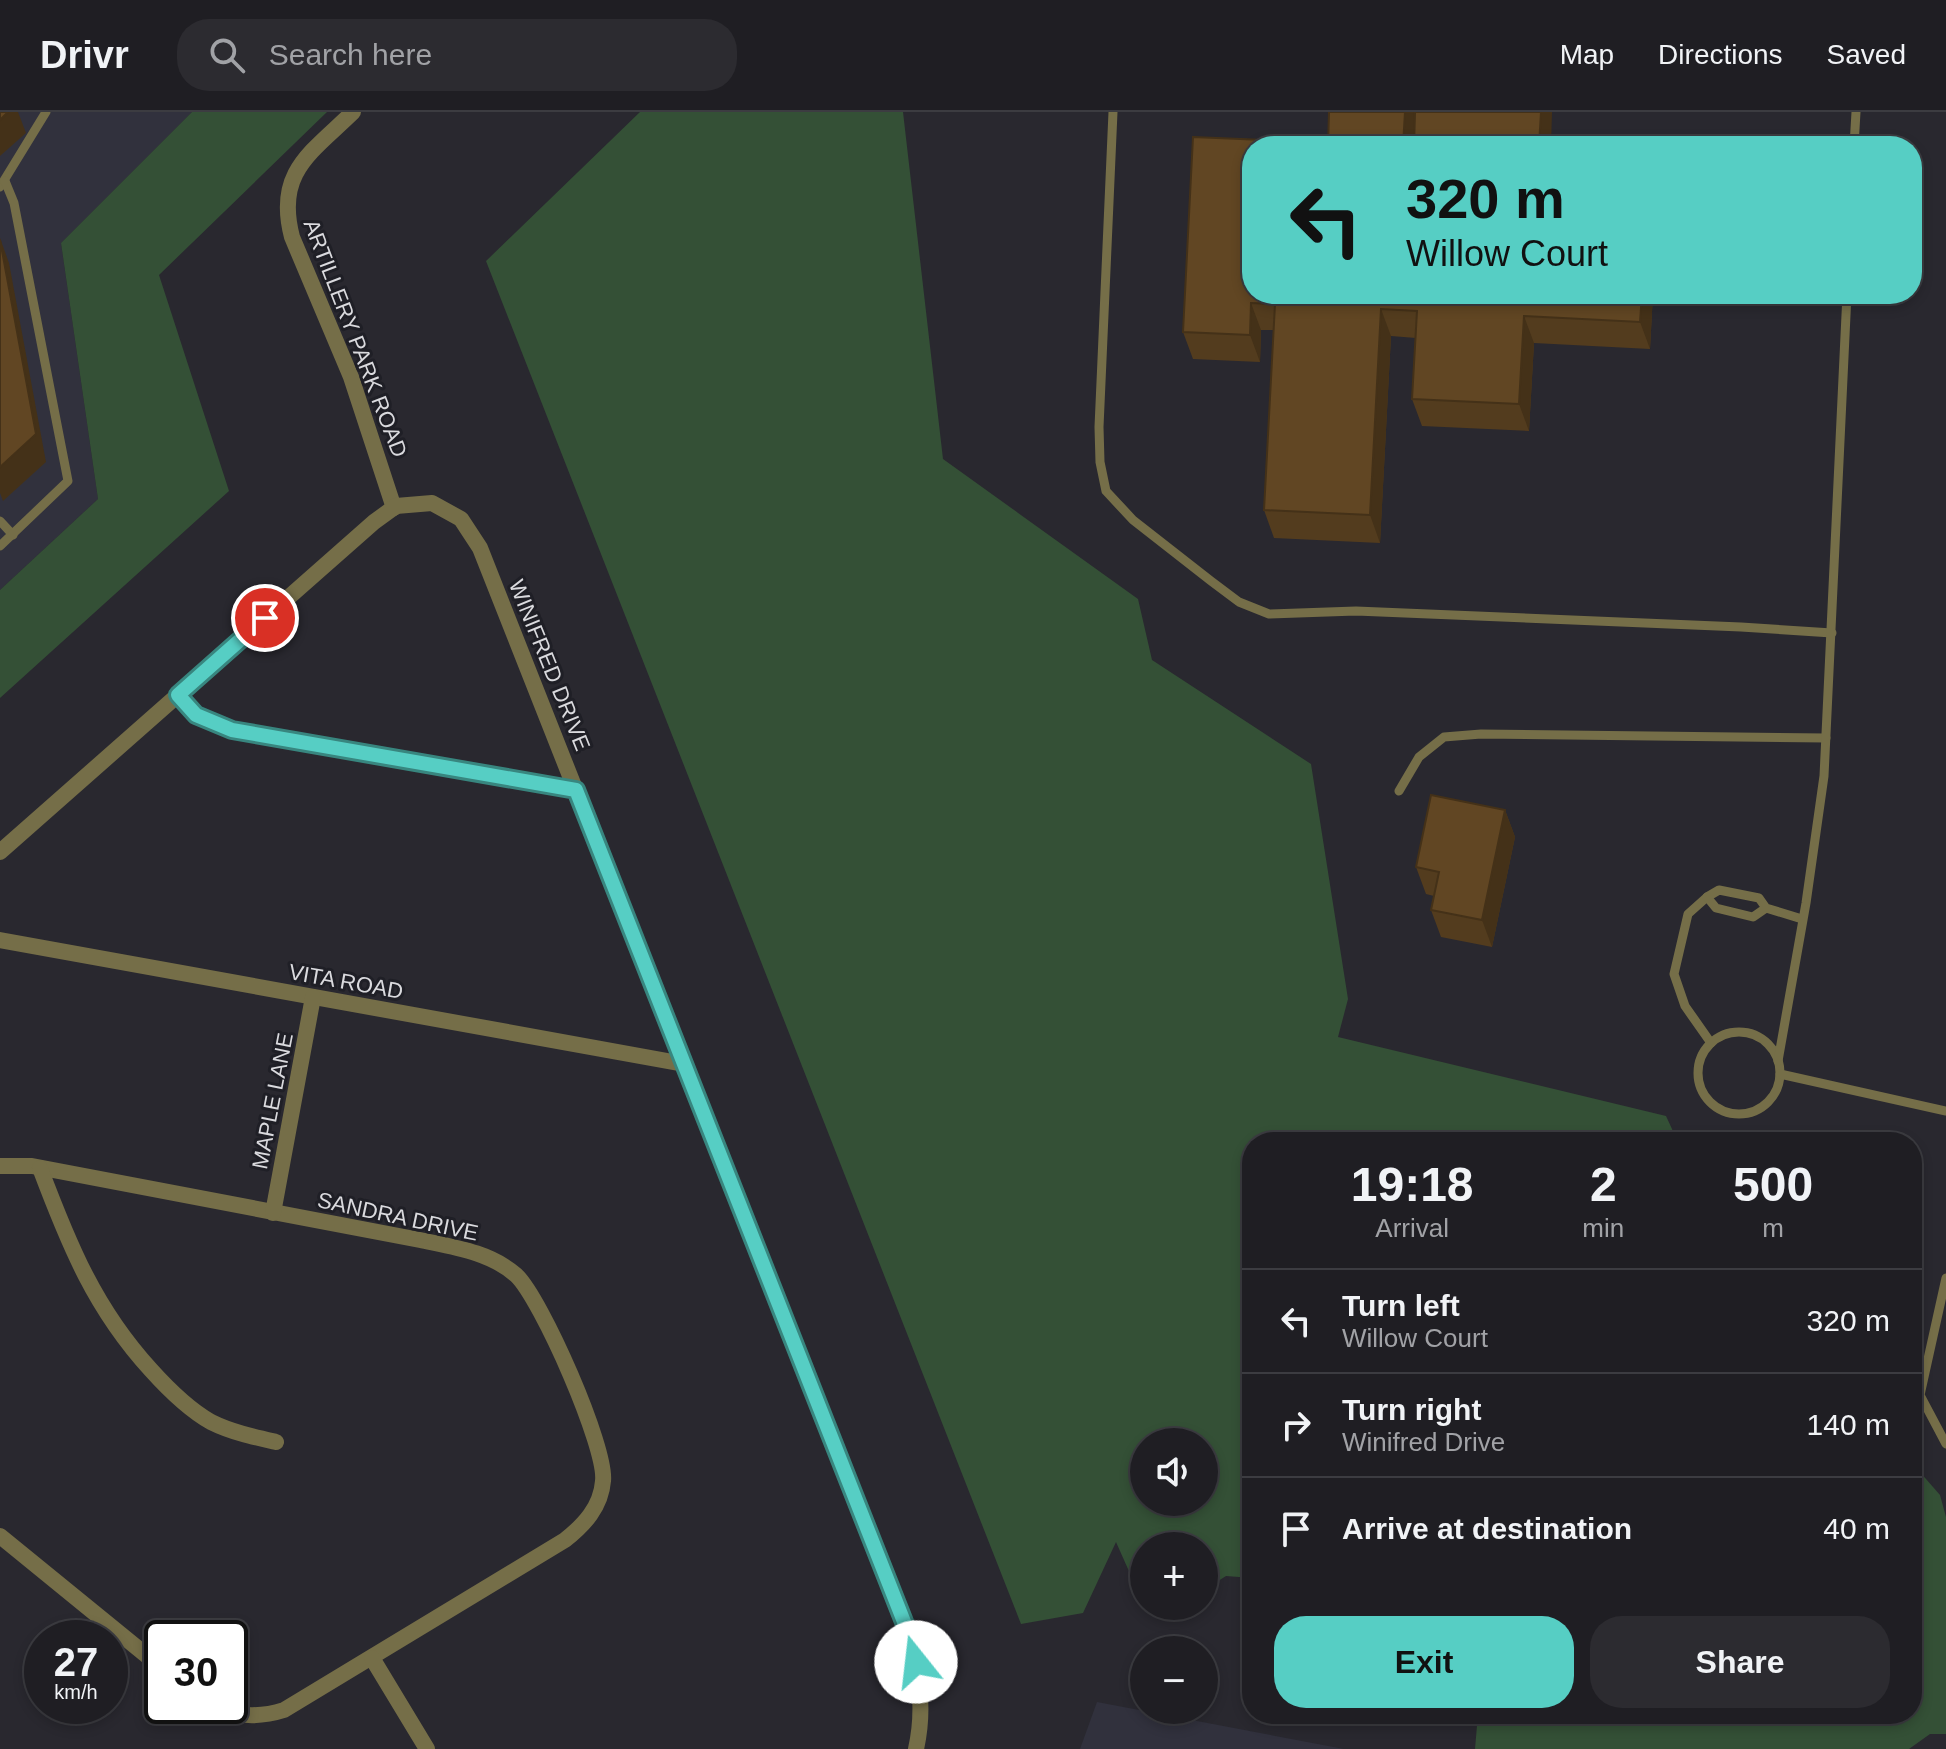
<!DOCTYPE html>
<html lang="en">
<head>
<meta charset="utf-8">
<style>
	:root { --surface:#1f1e23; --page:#2c2b30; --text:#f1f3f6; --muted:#a1a2a6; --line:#3c3c41; --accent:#56cec4 }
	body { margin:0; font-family:Arial,sans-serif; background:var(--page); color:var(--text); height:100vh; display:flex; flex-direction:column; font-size:30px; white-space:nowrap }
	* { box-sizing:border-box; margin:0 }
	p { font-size:26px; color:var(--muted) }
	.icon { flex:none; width:44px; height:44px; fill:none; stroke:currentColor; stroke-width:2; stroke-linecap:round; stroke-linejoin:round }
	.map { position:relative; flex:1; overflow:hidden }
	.details { position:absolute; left:1242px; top:1020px; width:680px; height:592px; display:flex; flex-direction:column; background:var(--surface); border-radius:32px; box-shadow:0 4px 12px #0003,0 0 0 2px var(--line) }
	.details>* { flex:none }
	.banner { position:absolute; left:1242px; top:24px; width:680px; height:168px; border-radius:32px; box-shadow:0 4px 12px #0003,0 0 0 2px var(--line); background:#56cec4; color:#111; overflow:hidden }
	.controls { position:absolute; left:1130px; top:1316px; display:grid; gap:16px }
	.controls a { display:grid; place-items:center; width:88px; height:88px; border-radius:50%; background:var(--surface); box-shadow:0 4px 12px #0003,0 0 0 2px var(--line); font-size:40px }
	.speed { position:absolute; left:24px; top:1508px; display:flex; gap:16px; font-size:40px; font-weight:700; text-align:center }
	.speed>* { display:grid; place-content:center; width:104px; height:104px; border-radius:50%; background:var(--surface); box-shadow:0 4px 12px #0003,0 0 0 2px var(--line); line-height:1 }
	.speed small { font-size:20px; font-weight:400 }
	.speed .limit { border:4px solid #111; border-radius:12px; background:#fff; color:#111 }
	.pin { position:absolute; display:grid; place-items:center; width:68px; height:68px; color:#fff; margin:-34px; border:4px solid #fff; border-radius:50%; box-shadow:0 2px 8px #0007 }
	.me { position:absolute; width:88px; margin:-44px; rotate:344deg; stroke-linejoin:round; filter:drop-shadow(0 0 6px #0008) }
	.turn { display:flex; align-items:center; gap:28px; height:168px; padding:0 32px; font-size:36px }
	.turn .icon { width:104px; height:104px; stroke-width:2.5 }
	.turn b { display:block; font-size:56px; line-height:68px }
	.eta { display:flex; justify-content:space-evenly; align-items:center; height:136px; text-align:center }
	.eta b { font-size:48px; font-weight:600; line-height:56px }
	.button { display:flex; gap:16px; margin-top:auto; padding:16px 32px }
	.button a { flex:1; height:92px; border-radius:32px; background:var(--accent); color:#111; font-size:32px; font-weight:600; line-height:92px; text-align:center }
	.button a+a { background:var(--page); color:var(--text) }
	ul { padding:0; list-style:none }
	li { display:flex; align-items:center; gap:24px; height:104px; padding:0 32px; border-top:2px solid var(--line) }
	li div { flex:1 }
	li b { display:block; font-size:30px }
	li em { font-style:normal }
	header { display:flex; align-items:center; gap:48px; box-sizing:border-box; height:112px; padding:0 40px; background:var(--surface); border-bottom:2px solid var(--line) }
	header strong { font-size:38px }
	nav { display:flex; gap:44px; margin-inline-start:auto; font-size:28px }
	.search { width:560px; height:72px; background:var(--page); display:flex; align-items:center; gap:20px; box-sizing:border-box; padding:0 28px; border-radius:32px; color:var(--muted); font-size:30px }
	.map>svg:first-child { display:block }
	.built { fill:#31313d }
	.green { fill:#345036; fill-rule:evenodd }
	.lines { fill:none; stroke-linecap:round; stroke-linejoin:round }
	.lane { stroke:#756e48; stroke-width:9 }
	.street { stroke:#756e48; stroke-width:16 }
	.wall { fill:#533c1e }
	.shaded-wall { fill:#443118 }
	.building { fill:#614623; stroke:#443118; stroke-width:2 }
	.route-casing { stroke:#38867f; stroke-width:20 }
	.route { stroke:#56cec4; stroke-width:14 }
	.labels { text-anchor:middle; stroke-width:6; stroke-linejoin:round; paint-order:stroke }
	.street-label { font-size:22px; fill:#dadade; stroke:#1f1f26 }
</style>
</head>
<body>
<header>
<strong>Drivr</strong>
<div class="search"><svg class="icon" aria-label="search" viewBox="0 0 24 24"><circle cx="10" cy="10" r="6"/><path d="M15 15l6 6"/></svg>Search here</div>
<nav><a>Map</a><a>Directions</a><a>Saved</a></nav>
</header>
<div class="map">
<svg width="1946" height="1637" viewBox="0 0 1946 1637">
	<rect width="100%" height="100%" fill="#29282f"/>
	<g class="built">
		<path d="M0 0H192L61 131 98 387 0 478Z"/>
		<path d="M1097 1590 1344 1637H1080Z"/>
	</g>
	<g class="green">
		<path d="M192 0H327L159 163 229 379 0 586V478L98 387 61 131Z"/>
		<path d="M640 0H903L943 347 1138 487 1152 548 1311 652 1348 887 1338 925 1666 1004 1678 1030H1252V1466L1226 1464 1204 1478V1434H1144V1493L1116 1430 1083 1501 1021 1512 486 149ZM1144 1330H1204V1390H1144Z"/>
		<path d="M1912 1351 1940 1383 1946 1405V1622H1930L1909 1637H1475L1478 1602H1912Z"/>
	</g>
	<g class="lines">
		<g class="lane">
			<path d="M1113 0 1099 315 1100 350 1106 379 1133 408 1211 469 1239 490 1269 502 1356 499 1741 515 1832 521"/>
			<path d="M1854 34 1856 0"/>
			<path d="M0 75 46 0"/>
			<path d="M0 409 13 423"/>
			<path d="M0 434 68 369 14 91 5 69"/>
			<path d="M1399 679 1419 645 1444 625 1481 622 1826 626"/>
			<path d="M1707 785 1688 802 1674 862 1685 894 1711 931"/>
			<path d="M1766 796 1753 805 1716 796 1707 785 1719 778 1759 786 1766 796 1802 807"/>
			<circle cx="1739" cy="961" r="41"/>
			<path d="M1778 949 1806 791 1824 664 1847 182"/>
			<path d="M1780 962 1946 999"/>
			<path d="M1946 1166 1920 1283 1946 1332"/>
		</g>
		<g class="street">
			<path d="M353 0C311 41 275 60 292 125L351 265 394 396"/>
			<path d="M178 583 196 603 232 618 576 678"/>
			<path d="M0 740 374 410 396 394 432 391 461 407 480 436 910 1525C919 1564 925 1597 916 1637"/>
			<path d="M0 828 684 952"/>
			<path d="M0 1054H32L420 1128C453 1135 490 1140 516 1163 541 1186 607 1336 603 1369 601 1395 584 1413 565 1428L284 1598C259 1606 235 1605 211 1594"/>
			<path d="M40 1056C69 1133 95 1197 151 1258 169 1278 188 1297 211 1310 231 1320 254 1325 276 1330"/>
			<path d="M273 1101 313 885"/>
			<path d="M0 1424 162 1556"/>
			<path d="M372 1546 427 1637"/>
		</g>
	</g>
	<g class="wall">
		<path d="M1252 34 1653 182 1650 237 1534 231 1529 319 1422 314 1412 287 1416 226 1391 224 1380 431 1274 426 1264 398 1274 218H1261L1260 250 1193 247 1183 220Z"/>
		<path d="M1505 698 1515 725 1492 835 1441 825 1431 798 1434 784 1426 782 1416 755Z"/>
	</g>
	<g class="shaded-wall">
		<path d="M8 0H18L26 21 0 44V8Z"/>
		<path d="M1405 0H1416L1414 34H1403Z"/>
		<path d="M1541 0H1552L1551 34H1539Z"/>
		<path d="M0 126 9 151 46 350 3 389 0 381Z"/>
		<path d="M1642 182H1653L1650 237 1640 210Z"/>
		<path d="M1251 191 1261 218 1260 250 1250 223Z"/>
		<path d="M1381 197 1391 224 1380 431 1370 403Z"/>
		<path d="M1524 204 1534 231 1529 319 1519 292Z"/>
		<path d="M1505 698 1515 725 1492 835 1482 808Z"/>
	</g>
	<g class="building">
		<path d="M0 0H8L0 8Z"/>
		<path d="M1329 0H1405L1403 34H1328Z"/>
		<path d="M1415 0H1541L1539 34H1414Z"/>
		<path d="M1193 25 1264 28V34H1252V182H1642L1640 210 1524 204 1519 292 1412 287 1417 199 1381 197 1370 403 1264 398 1275 192 1251 191 1250 223 1183 220Z"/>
		<path d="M0 128 36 322 0 355Z"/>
		<path d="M1431 683 1505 698 1482 808 1431 798 1439 760 1416 755Z"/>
	</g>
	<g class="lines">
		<g class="route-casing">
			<path id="route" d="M265 506 178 583 196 603 232 618 576 678 910 1525 916 1550"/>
		</g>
		<use href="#route" class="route"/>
	</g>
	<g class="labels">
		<g class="street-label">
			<text transform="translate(356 226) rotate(69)" y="8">ARTILLERY PARK ROAD</text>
			<text transform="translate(550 553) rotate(68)" y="8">WINIFRED DRIVE</text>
			<text transform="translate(346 869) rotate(10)" y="8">VITA ROAD</text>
			<text transform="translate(272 989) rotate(-79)" y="8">MAPLE LANE</text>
			<text transform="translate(398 1104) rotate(12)" y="8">SANDRA DRIVE</text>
		</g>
	</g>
</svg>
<div class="controls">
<a><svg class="icon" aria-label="sound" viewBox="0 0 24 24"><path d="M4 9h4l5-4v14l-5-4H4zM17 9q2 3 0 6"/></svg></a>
<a>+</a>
<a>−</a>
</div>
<div class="speed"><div>27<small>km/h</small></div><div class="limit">30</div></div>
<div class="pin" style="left:265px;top:506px;background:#d93025"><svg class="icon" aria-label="arrive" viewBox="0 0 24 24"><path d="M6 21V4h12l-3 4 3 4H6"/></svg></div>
<svg class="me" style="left:916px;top:1550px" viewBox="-20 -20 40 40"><circle r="19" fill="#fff"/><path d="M0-13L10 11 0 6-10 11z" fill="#56cec4"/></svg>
<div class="banner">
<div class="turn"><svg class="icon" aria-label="left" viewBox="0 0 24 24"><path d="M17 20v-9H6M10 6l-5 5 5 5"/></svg><div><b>320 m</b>Willow Court</div></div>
</div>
<section class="details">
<div class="eta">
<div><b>19:18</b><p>Arrival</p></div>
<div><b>2</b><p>min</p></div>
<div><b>500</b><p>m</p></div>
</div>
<ul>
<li><svg class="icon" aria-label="left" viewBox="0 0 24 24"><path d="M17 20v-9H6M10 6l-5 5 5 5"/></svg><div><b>Turn left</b><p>Willow Court</p></div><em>320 m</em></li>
<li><svg class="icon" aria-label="right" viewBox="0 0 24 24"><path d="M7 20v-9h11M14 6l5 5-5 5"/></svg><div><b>Turn right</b><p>Winifred Drive</p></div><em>140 m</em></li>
<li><svg class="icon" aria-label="arrive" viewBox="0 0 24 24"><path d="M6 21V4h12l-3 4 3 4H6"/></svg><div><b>Arrive at destination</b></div><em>40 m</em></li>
</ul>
<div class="button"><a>Exit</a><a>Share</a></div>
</section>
</div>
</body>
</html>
